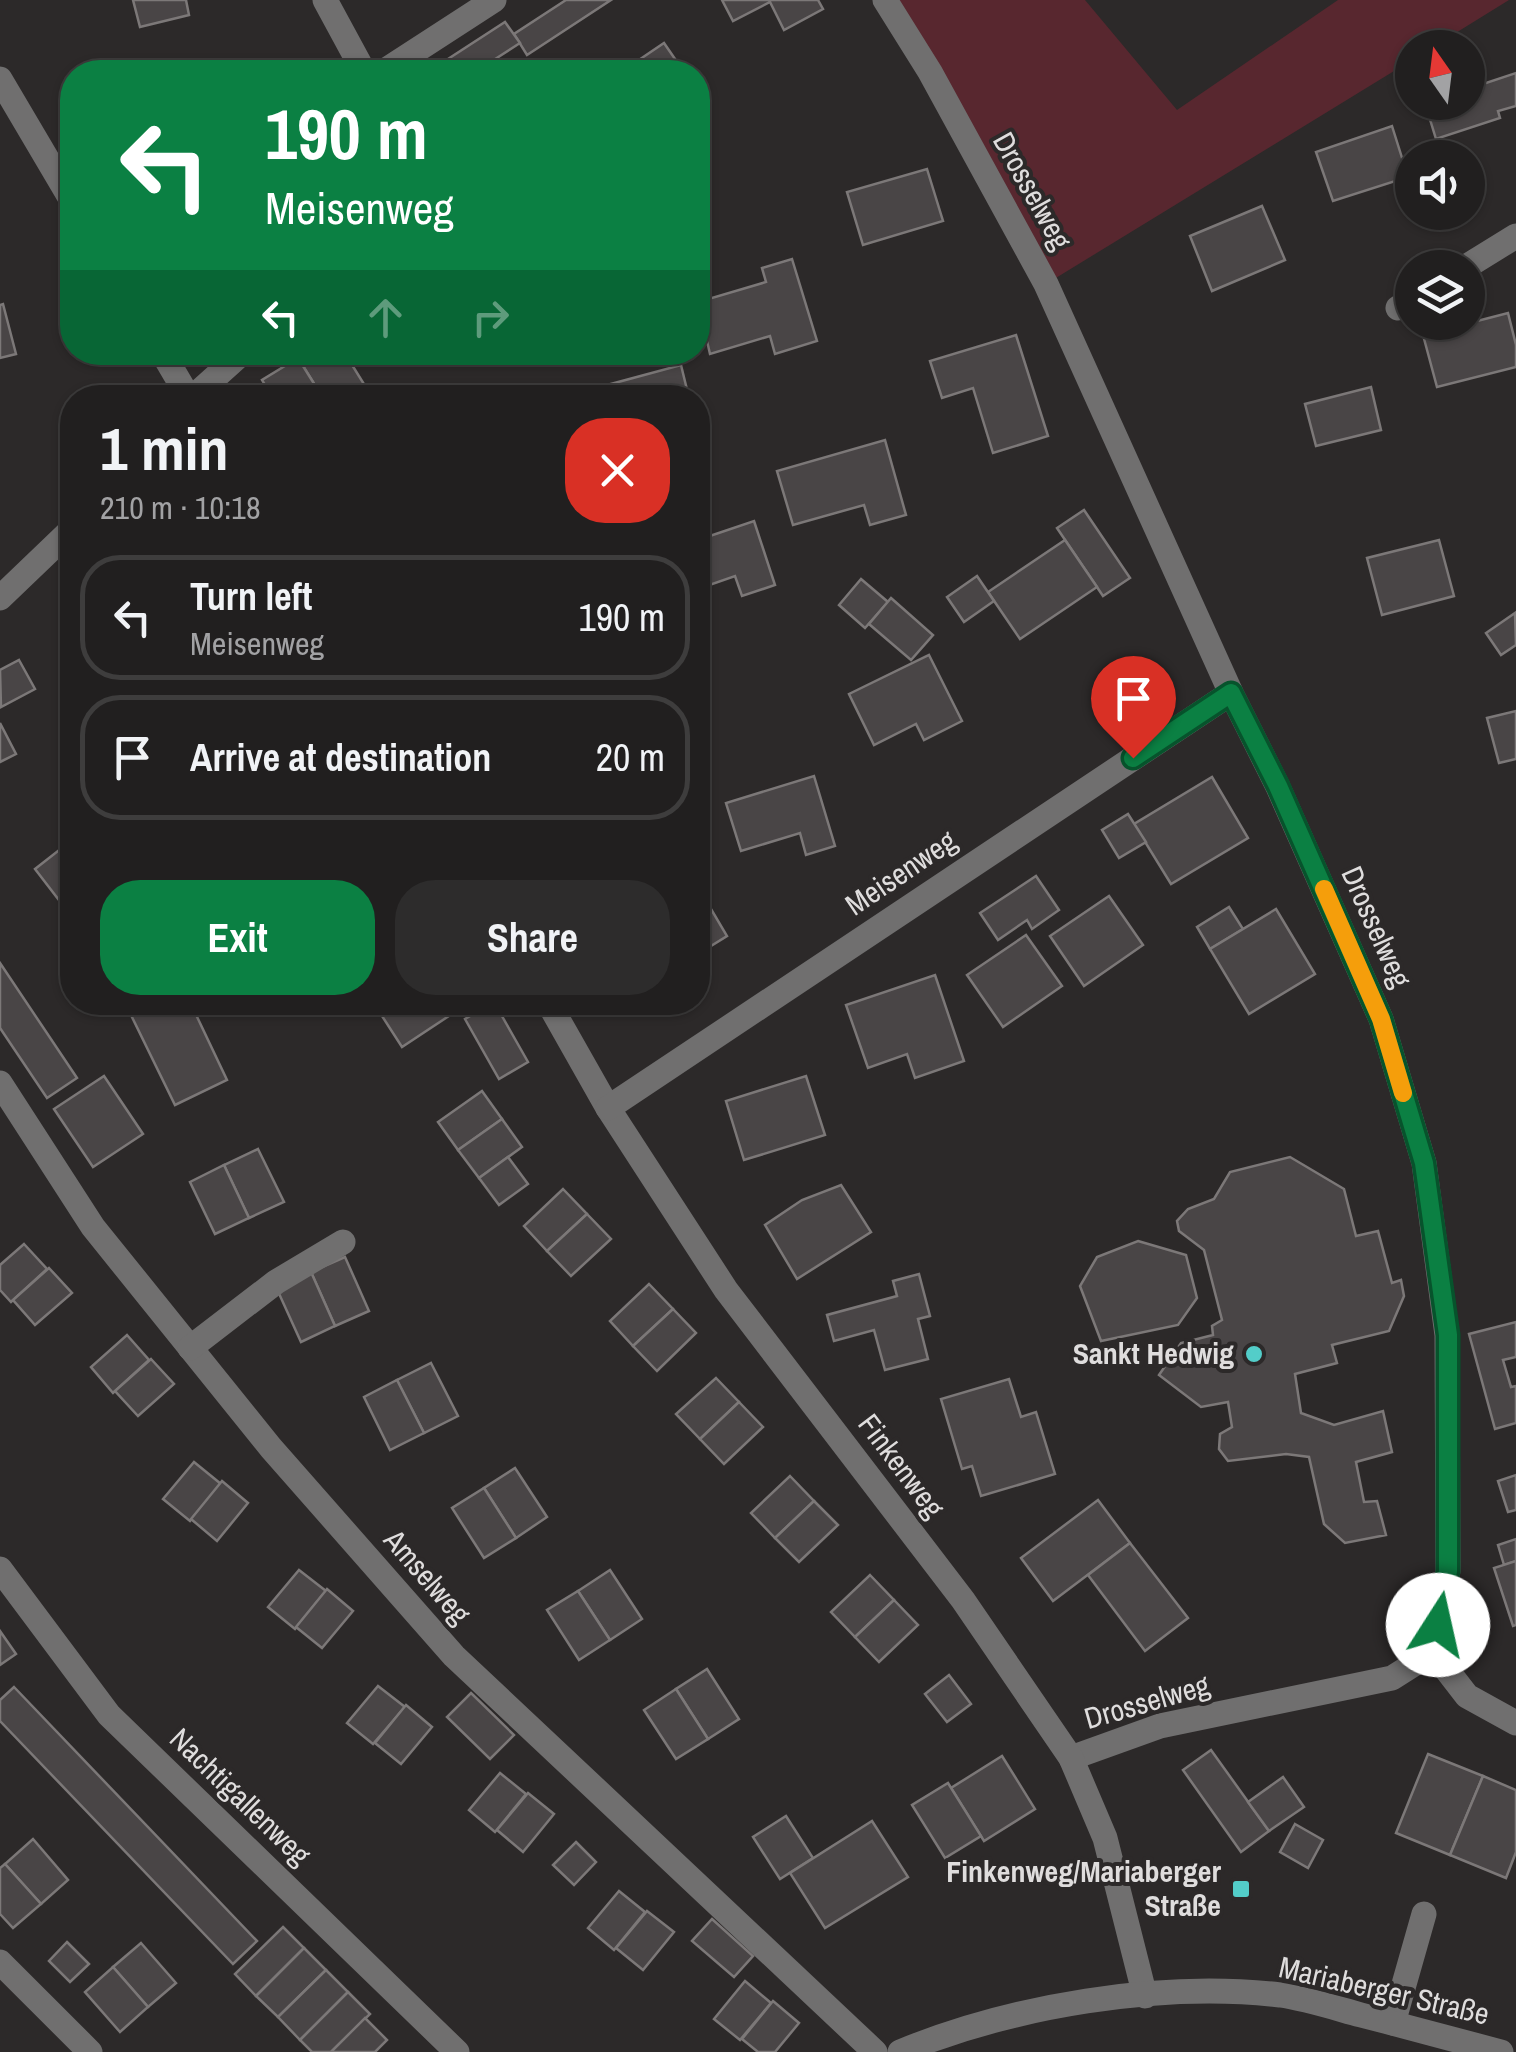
<!DOCTYPE html>
<html lang="en">
<head>
<meta charset="utf-8">
<style>
	:root { --surface:#211f1f; --page:#2d2c2c; --text:#f1f3f6; --muted:#a2a2a4; --line:#3e3d3d; --accent:#0b8043 }
	body { margin:0; font-family:"Archivo Narrow",sans-serif; background:var(--page); color:var(--text); height:100vh; display:flex; flex-direction:column; font-size:38px; white-space:nowrap }
	* { box-sizing:border-box; margin:0 }
	p { font-size:32px; color:var(--muted) }
	.icon { flex:none; width:55px; height:55px; fill:none; stroke:currentColor; stroke-width:2; stroke-linecap:round; stroke-linejoin:round }
	.map { position:relative; flex:1; overflow:hidden }
	.drawer { position:absolute; left:60px; top:385px; width:650px; height:630px; display:flex; flex-direction:column; background:var(--surface); border-radius:40px; box-shadow:0 2px 8px #0004,0 0 0 2px var(--line) }
	.drawer>* { flex:none }
	.top-card { position:absolute; left:60px; top:60px; width:650px; height:305px; border-radius:40px; box-shadow:0 2px 8px #0004,0 0 0 2px var(--line); background:#0b8043; color:#fff; overflow:hidden }
	.needle { width:65px; rotate:346deg }
	.tools { position:absolute; left:1395px; top:30px; display:grid; gap:20px }
	.tools a { display:grid; place-items:center; width:90px; height:90px; border-radius:50%; background:var(--surface); box-shadow:0 2px 8px #0004,0 0 0 2px var(--line); font-size:50px }
	.pin { position:absolute; display:grid; place-items:center; width:85px; height:85px; color:#fff; margin:-102px -42px; border-radius:50% 50% 50% 0; rotate:-45deg; box-shadow:0 0 10px #0007 }
	.pin .icon { rotate:45deg }
	.me { position:absolute; width:110px; margin:-55px; rotate:10deg; stroke-linejoin:round; filter:drop-shadow(0 0 8px #0008) }
	.turn { display:flex; align-items:center; gap:35px; height:210px; padding:0 40px; font-size:45px }
	.turn .icon { width:130px; height:130px; stroke-width:2.5 }
	.turn b { display:block; font-size:70px; line-height:85px }
	.lanes { display:flex; align-items:center; height:95px; padding:0 40px; background:#0003; justify-content:center; gap:50px; direction:ltr }
	.lanes .off { opacity:.35 }
	.round { display:grid; place-items:center; flex:none; width:105px; height:105px; border-radius:40px; background:var(--page) }
	.overview { display:flex; align-items:center; justify-content:space-between; height:170px; padding:0 40px }
	h1 { font-size:60px; font-weight:700; line-height:75px }
	.button { display:flex; gap:20px; margin-top:auto; padding:20px 40px }
	.button a { flex:1; height:115px; border-radius:40px; background:var(--accent); color:#fff; font-size:40px; font-weight:700; line-height:115px; text-align:center }
	.button a+a { background:var(--page); color:var(--text) }
	ul { padding:0; list-style:none }
	li { display:flex; align-items:center; gap:30px; height:125px; margin:0 20px 15px; padding:0 20px; border:5px solid var(--line); border-radius:40px }
	li div { flex:1 }
	li b { display:block; font-size:38px }
	li em { font-style:normal }
	.map>svg:first-child { display:block }
	.green { fill:#58272f }
	.building { fill:#494546; stroke:#7c7878; stroke-width:2.5 }
	.lines { fill:none; stroke-linecap:round; stroke-linejoin:round }
	.minor { stroke:#706f6f; stroke-width:25 }
	.route-casing { stroke:#07532c; stroke-width:25 }
	.route { stroke:#0b8043; stroke-width:18 }
	.slow { stroke:#f59e0b; stroke-width:18 }
	.poi-dot { fill:#53cdc9; stroke:#2c2929; stroke-width:4 }
	.labels { text-anchor:middle; stroke-width:8; stroke-linejoin:round; paint-order:stroke }
	.street-label { font-size:30px; fill:#dfdddd; stroke:#2c2929 }
	.poi-label { font-size:30px; font-weight:bold; fill:#dfdddd; stroke:#2c2929; text-anchor:end }
</style>
</head>
<body>
<div class="map">
<svg width="1516" height="2052" viewBox="0 0 1516 2052">
	<rect width="100%" height="100%" fill="#2c2929"/>
	<path class="green" d="M885 0H1085L1177 110 1338 0H1509L1433 47 1412 48V60L1046 284Z"/>
	<g class="building">
		<path d="M133 0H186L189 15 140 27Z"/>
		<path d="M566 0H611L527 55 514 34Z"/>
		<path d="M722 0H818L823 9 784 30 770 2 733 21Z"/>
		<path d="M505 22 520 43 475 72H428Z"/>
		<path d="M664 43 684 72H630L627 68Z"/>
		<path d="M1516 73V106L1498 111 1500 118 1436 139 1425 103 1468 102V89Z"/>
		<path d="M1392 126 1408 177 1333 201 1316 152Z"/>
		<path d="M927 169 943 221 863 245 847 192Z"/>
		<path d="M1262 206 1285 260 1212 291 1190 236Z"/>
		<path d="M792 259 817 341 775 354 770 336 710 354 698 302 766 282 762 268Z"/>
		<path d="M3 304 16 354 0 358V305Z"/>
		<path d="M1508 313 1516 345V367L1437 387 1423 335Z"/>
		<path d="M1016 335 1048 436 993 453 973 388 942 398 930 361Z"/>
		<path d="M344 352 372 397 371 398H323L298 358 307 352Z"/>
		<path d="M298 358 323 398H273L262 380Z"/>
		<path d="M681 365 689 398H587L585 391Z"/>
		<path d="M1371 387 1381 430 1316 446 1305 404Z"/>
		<path d="M885 440 906 515 870 525 864 505 793 525 777 471Z"/>
		<path d="M1084 510 1130 578 1103 596 1057 528Z"/>
		<path d="M754 521 775 585 742 596 735 576 698 589V540Z"/>
		<path d="M1065 540 1097 587 1020 639 988 592Z"/>
		<path d="M1439 540 1454 596 1382 615 1367 558Z"/>
		<path d="M977 576 994 601 964 622 947 597Z"/>
		<path d="M861 579 888 602 865 628 839 605Z"/>
		<path d="M891 598 933 635 911 660 869 624Z"/>
		<path d="M1515 613 1516 645 1501 655 1486 633Z"/>
		<path d="M929 655 962 721 924 740 916 724 874 745 849 694Z"/>
		<path d="M19 660 35 689 1 707 0 670Z"/>
		<path d="M1516 711V759L1499 763 1487 718Z"/>
		<path d="M0 723 16 754 0 762Z"/>
		<path d="M814 776 835 846 806 855 800 833 741 851 726 803Z"/>
		<path d="M1212 777 1248 838 1171 884 1134 824Z"/>
		<path d="M1128 814 1146 842 1119 858 1102 830Z"/>
		<path d="M72 840V917L35 869Z"/>
		<path d="M1036 876 1059 910 1032 929 1027 920 998 940 980 913Z"/>
		<path d="M698 887 727 936 698 954Z"/>
		<path d="M1109 896 1143 945 1084 986 1050 936Z"/>
		<path d="M1229 907 1243 929 1210 949 1197 927Z"/>
		<path d="M1276 909 1315 974 1249 1014 1210 949Z"/>
		<path d="M1026 935 1062 986 1003 1027 967 975Z"/>
		<path d="M0 963 77 1078 47 1098 0 1028Z"/>
		<path d="M935 975 964 1061 915 1078 907 1054 868 1068 846 1005Z"/>
		<path d="M147 1002H190L227 1080 175 1105 129 1011Z"/>
		<path d="M373 1002H466L467 1004 402 1047Z"/>
		<path d="M494 1002 528 1062 499 1079 465 1019Z"/>
		<path d="M104 1076 143 1134 93 1167 54 1109Z"/>
		<path d="M806 1076 825 1135 744 1160 726 1101Z"/>
		<path d="M482 1091 502 1119 458 1150 438 1122Z"/>
		<path d="M502 1119 522 1147 479 1178 458 1150Z"/>
		<path d="M258 1149 284 1202 249 1218 224 1165Z"/>
		<path d="M508 1157 528 1184 499 1205 479 1178Z"/>
		<path d="M1290 1157 1344 1189 1356 1236 1378 1231 1392 1283 1401 1280 1404 1296 1389 1331 1332 1345 1337 1363 1295 1374 1301 1413 1334 1425 1383 1411 1392 1452 1356 1462 1364 1502 1377 1501 1386 1535 1345 1543 1324 1524 1309 1457 1286 1454 1228 1461 1219 1449 1220 1434 1232 1427 1228 1402 1201 1407 1159 1375 1181 1343 1213 1335 1212 1326 1222 1320 1204 1250 1179 1231 1177 1221 1188 1209 1214 1199 1230 1172Z"/>
		<path d="M224 1165 249 1218 215 1234 190 1182Z"/>
		<path d="M841 1185 871 1232 797 1279 765 1225 802 1200Z"/>
		<path d="M563 1189 587 1214 547 1251 524 1226Z"/>
		<path d="M587 1214 611 1239 571 1276 547 1251Z"/>
		<path d="M1138 1241 1186 1255 1197 1298 1178 1325 1101 1341 1080 1286 1097 1257Z"/>
		<path d="M24 1244 47 1269 11 1302 0 1290V1265Z"/>
		<path d="M345 1257 369 1311 335 1326 311 1272Z"/>
		<path d="M49 1268 72 1293 35 1325 13 1300Z"/>
		<path d="M311 1272 335 1326 301 1342 276 1287Z"/>
		<path d="M919 1274 930 1316 918 1319 928 1359 885 1370 874 1330 834 1341 827 1315 897 1296 893 1281Z"/>
		<path d="M649 1284 673 1309 633 1346 610 1321Z"/>
		<path d="M673 1309 696 1333 657 1371 633 1346Z"/>
		<path d="M1516 1322V1357L1503 1360 1511 1387 1516 1386V1423L1495 1429 1469 1334Z"/>
		<path d="M127 1335 149 1360 113 1393 91 1367Z"/>
		<path d="M151 1359 174 1384 138 1416 115 1391Z"/>
		<path d="M431 1363 458 1416 424 1433 397 1380Z"/>
		<path d="M716 1378 739 1402 700 1439 676 1414Z"/>
		<path d="M1009 1379 1021 1417 1036 1412 1055 1474 981 1496 972 1466 962 1469 941 1399Z"/>
		<path d="M397 1380 424 1433 390 1450 364 1397Z"/>
		<path d="M739 1402 763 1427 724 1464 700 1439Z"/>
		<path d="M194 1462 221 1484 190 1521 163 1499Z"/>
		<path d="M515 1468 547 1517 516 1538 484 1488Z"/>
		<path d="M1516 1475V1510L1508 1512 1498 1481Z"/>
		<path d="M790 1476 814 1501 775 1538 751 1513Z"/>
		<path d="M222 1481 248 1503 217 1541 191 1519Z"/>
		<path d="M484 1488 516 1538 484 1558 452 1508Z"/>
		<path d="M1098 1500 1130 1543 1053 1601 1021 1558Z"/>
		<path d="M814 1501 838 1525 799 1562 775 1538Z"/>
		<path d="M1516 1539V1561L1504 1565 1498 1545Z"/>
		<path d="M1130 1543 1188 1618 1145 1651 1088 1575Z"/>
		<path d="M1516 1561V1625L1513 1626 1494 1568Z"/>
		<path d="M299 1570 326 1591 295 1629 268 1607Z"/>
		<path d="M610 1570 642 1619 610 1640 578 1591Z"/>
		<path d="M870 1575 894 1600 855 1637 831 1612Z"/>
		<path d="M327 1589 353 1611 322 1648 296 1627Z"/>
		<path d="M578 1591 610 1640 579 1660 547 1610Z"/>
		<path d="M894 1600 918 1625 879 1662 855 1637Z"/>
		<path d="M0 1631 16 1654 0 1665Z"/>
		<path d="M707 1669 739 1719 708 1739 676 1689Z"/>
		<path d="M949 1675 971 1704 947 1722 925 1694Z"/>
		<path d="M378 1686 405 1707 373 1744 347 1723Z"/>
		<path d="M14 1687 257 1941 233 1964 0 1721V1700Z"/>
		<path d="M676 1689 708 1739 676 1759 644 1710Z"/>
		<path d="M471 1693 514 1735 490 1759 447 1717Z"/>
		<path d="M406 1705 432 1727 401 1764 375 1743Z"/>
		<path d="M1211 1750 1269 1831 1241 1852 1183 1770Z"/>
		<path d="M1428 1754 1483 1776 1450 1855 1396 1833Z"/>
		<path d="M1002 1756 1035 1809 984 1841 951 1788Z"/>
		<path d="M500 1773 526 1794 495 1832 469 1810Z"/>
		<path d="M1483 1776 1516 1790V1852L1506 1878 1450 1855Z"/>
		<path d="M1283 1777 1304 1807 1269 1831 1248 1802Z"/>
		<path d="M948 1783 981 1836 945 1858 912 1805Z"/>
		<path d="M528 1793 554 1814 523 1852 497 1830Z"/>
		<path d="M786 1816 813 1858 780 1879 753 1837Z"/>
		<path d="M872 1821 908 1877 825 1928 790 1873Z"/>
		<path d="M1295 1824 1323 1840 1308 1868 1280 1852Z"/>
		<path d="M33 1839 68 1880 41 1904 5 1864Z"/>
		<path d="M576 1842 596 1862 574 1885 553 1865Z"/>
		<path d="M5 1864 41 1904 13 1928 0 1914V1868Z"/>
		<path d="M619 1891 645 1912 614 1950 588 1928Z"/>
		<path d="M647 1911 674 1932 643 1970 616 1948Z"/>
		<path d="M712 1919 753 1956 734 1977 692 1941Z"/>
		<path d="M283 1927 304 1948 256 1996 235 1974Z"/>
		<path d="M67 1942 89 1964 70 1982 49 1961Z"/>
		<path d="M141 1943 176 1983 148 2007 113 1967Z"/>
		<path d="M304 1948 326 1970 278 2017 256 1996Z"/>
		<path d="M113 1967 148 2007 120 2032 85 1992Z"/>
		<path d="M326 1970 348 1992 300 2040 278 2017Z"/>
		<path d="M745 1981 771 2003 740 2040 714 2019Z"/>
		<path d="M348 1992 370 2014 331 2052H312L300 2040Z"/>
		<path d="M773 2001 799 2023 775 2052H758L742 2039Z"/>
		<path d="M365 2018 387 2040 375 2052H331Z"/>
	</g>
	<g class="lines">
		<g class="minor">
			<path d="M325 0 364 72"/>
			<path d="M885 0 930 72 1046 284 1231 693 1278 787 1381 1019 1424 1163 1447 1335 1448 1571 1433 1652 1392 1678 1160 1726 1071 1758"/>
			<path d="M383 72 494 0"/>
			<path d="M0 79 72 201"/>
			<path d="M1464 268 1516 236"/>
			<path d="M1398 308 1412 299"/>
			<path d="M162 352 189 398"/>
			<path d="M192 398 243 352"/>
			<path d="M0 598 72 529"/>
			<path d="M548 1002 608 1108 726 1290 963 1600 1071 1758 1105 1838 1145 1996"/>
			<path d="M0 1083 93 1227 271 1448 454 1656 875 2052"/>
			<path d="M608 1108 1231 693"/>
			<path d="M190 1348 276 1282 343 1242"/>
			<path d="M0 1569 109 1715 457 2052"/>
			<path d="M1433 1652 1467 1696 1516 1723"/>
			<path d="M0 1962 90 2052"/>
			<path d="M1393 2023 1424 1914"/>
			<path d="M900 2052C1011 2006 1160 1981 1280 1995 1307 1999 1335 2008 1361 2015 1408 2027 1455 2040 1501 2052"/>
		</g>
	</g>
	<g class="lines">
		<g class="route-casing">
			<path id="route" d="M1133 758 1231 693 1278 786 1381 1019 1424 1163 1448 1335V1571L1438 1625"/>
		</g>
		<use href="#route" class="route"/>
		<path class="slow" d="M1324 889 1381 1019 1403 1093"/>
	</g>
	<g class="poi-dot">
		<circle cx="1254" cy="1354" r="10"/>
		<rect x="1231" y="1879" width="20" height="20" rx="5"/>
	</g>
	<g class="labels">
		<g class="street-label">
			<text transform="translate(1032 191) rotate(61)" y="10">Drosselweg</text>
			<text transform="translate(901 873) rotate(-34)" y="10">Meisenweg</text>
			<text transform="translate(1376 927) rotate(66)" y="10">Drosselweg</text>
			<text transform="translate(901 1466) rotate(53)" y="10">Finkenweg</text>
			<text transform="translate(427 1577) rotate(49)" y="10">Amselweg</text>
			<text transform="translate(1147 1702) rotate(-16)" y="10">Drosselweg</text>
			<text transform="translate(240 1797) rotate(44)" y="10">Nachtigallenweg</text>
			<text transform="translate(1384 1991) rotate(13)" y="10">Mariaberger Straße</text>
		</g>
		<g class="poi-label">
			<text x="1234" y="1364">Sankt Hedwig</text>
			<text x="1221" y="1882">Finkenweg/Mariaberger<tspan x="1221" dy="34">Straße</tspan></text>
		</g>
	</g>
</svg>
<div class="tools">
<a><svg class="needle" viewBox="-14 -14 28 28"><path d="M0-13l5 13h-10z" fill="#e53935"/><path d="M0 13l5-13h-10z" fill="#a2a2a4"/></svg></a>
<a><svg class="icon" aria-label="sound" viewBox="0 0 24 24"><path d="M4 9h4l5-4v14l-5-4H4zM17 9q2 3 0 6"/></svg></a>
<a><svg class="icon" aria-label="layers" viewBox="0 0 24 24"><path d="M12 4l9 5-9 5-9-5zM3 14l9 5 9-5"/></svg></a>
</div>
<div class="pin" style="left:1133px;top:758px;background:#d93025"><svg class="icon" aria-label="arrive" viewBox="0 0 24 24"><path d="M6 21V4h12l-3 4 3 4H6"/></svg></div>
<svg class="me" style="left:1438px;top:1625px" viewBox="-20 -20 40 40"><circle r="19" fill="#fff"/><path d="M0-13L10 11 0 6-10 11z" fill="#0b8043"/></svg>
<div class="top-card">
<div class="turn"><svg class="icon" aria-label="left" viewBox="0 0 24 24"><path d="M17 20v-9H6M10 6l-5 5 5 5"/></svg><div><b>190 m</b>Meisenweg</div></div>
<div class="lanes"><svg class="icon" aria-label="left" viewBox="0 0 24 24"><path d="M17 20v-9H6M10 6l-5 5 5 5"/></svg><svg class="icon off" aria-label="ahead" viewBox="0 0 24 24"><path d="M12 20V5M6 11l6-6 6 6"/></svg><svg class="icon off" aria-label="right" viewBox="0 0 24 24"><path d="M7 20v-9h11M14 6l5 5-5 5"/></svg></div>
</div>
<section class="drawer">
<div class="overview"><div><h1>1 min</h1><p>210 m · 10:18</p></div><a class="round" style="background:#d93025;color:#fff"><svg class="icon" aria-label="close" viewBox="0 0 24 24"><path d="M6 6l12 12M18 6L6 18"/></svg></a></div>
<ul>
<li><svg class="icon" aria-label="left" viewBox="0 0 24 24"><path d="M17 20v-9H6M10 6l-5 5 5 5"/></svg><div><b>Turn left</b><p>Meisenweg</p></div><em>190 m</em></li>
<li><svg class="icon" aria-label="arrive" viewBox="0 0 24 24"><path d="M6 21V4h12l-3 4 3 4H6"/></svg><div><b>Arrive at destination</b></div><em>20 m</em></li>
</ul>
<div class="button"><a>Exit</a><a>Share</a></div>
</section>
</div>
</body>
</html>
